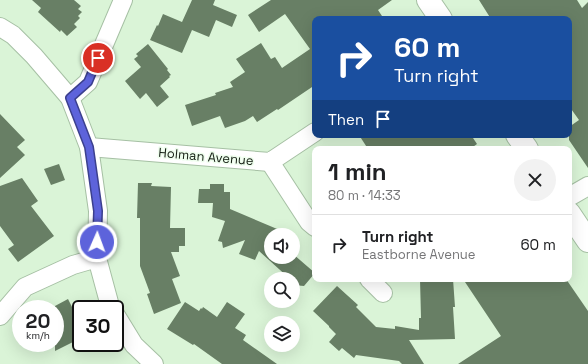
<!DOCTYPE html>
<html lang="en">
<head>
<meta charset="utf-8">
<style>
	:root { --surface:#fff; --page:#f2f2f2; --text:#202124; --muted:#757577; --line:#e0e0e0 }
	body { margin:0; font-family:"Space Grotesk",sans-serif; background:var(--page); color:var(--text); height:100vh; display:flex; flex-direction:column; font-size:15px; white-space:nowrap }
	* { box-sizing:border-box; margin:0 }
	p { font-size:13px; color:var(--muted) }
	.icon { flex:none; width:22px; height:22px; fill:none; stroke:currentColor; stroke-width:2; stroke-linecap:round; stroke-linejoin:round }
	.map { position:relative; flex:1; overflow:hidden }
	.details { position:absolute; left:312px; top:146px; width:260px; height:136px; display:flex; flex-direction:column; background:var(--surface); border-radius:8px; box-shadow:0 4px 16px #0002 }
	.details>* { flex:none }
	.banner { position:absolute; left:312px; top:16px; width:260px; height:122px; border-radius:8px; box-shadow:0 4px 16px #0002; background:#1a4fa0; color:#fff; overflow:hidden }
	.buttons { position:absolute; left:264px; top:228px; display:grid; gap:8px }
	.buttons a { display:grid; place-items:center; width:36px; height:36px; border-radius:50%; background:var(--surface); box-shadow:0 4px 16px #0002; font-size:20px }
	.speed { position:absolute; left:12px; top:300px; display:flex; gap:8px; font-size:20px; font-weight:700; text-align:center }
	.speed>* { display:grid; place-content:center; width:52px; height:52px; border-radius:50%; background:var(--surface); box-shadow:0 4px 16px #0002; line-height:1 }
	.speed small { font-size:10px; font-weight:400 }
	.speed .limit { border:2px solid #111; border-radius:6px; background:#fff; color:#111 }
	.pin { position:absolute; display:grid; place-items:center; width:34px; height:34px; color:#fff; margin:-17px; border:2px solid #fff; border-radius:50%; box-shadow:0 1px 4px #0007 }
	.me { position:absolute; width:44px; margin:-22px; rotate:2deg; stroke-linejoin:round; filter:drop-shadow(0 0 3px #0008) }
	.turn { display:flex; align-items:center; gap:14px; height:84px; padding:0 16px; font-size:18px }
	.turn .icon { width:52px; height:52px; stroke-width:2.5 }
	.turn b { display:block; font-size:28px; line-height:34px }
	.then { display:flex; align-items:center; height:38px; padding:0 16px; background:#0003; gap:8px; font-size:15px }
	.round { display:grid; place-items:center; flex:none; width:42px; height:42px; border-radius:21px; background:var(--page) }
	.headline { display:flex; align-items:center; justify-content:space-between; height:68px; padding:0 16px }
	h1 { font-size:24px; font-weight:700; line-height:30px }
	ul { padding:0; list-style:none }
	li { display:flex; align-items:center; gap:12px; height:60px; padding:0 16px; border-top:1px solid var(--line) }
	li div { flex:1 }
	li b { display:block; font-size:15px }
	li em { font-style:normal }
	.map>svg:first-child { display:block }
	.building { fill:#687f65 }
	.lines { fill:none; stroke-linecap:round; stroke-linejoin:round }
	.minor-casing { stroke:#a6c0a4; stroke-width:20 }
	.major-casing { stroke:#a6c0a4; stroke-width:24 }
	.minor { stroke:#fff; stroke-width:18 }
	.major { stroke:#fff; stroke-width:22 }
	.route-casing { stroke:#3c408e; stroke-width:10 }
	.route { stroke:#5d63db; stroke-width:7 }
	.labels { text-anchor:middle; stroke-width:3; stroke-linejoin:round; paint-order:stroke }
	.street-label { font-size:13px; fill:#151e14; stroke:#eefeed }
</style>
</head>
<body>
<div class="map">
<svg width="588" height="364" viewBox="0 0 588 364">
	<rect width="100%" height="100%" fill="#daf4d7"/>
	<g class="building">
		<path d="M32 0H74L81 6 78 9 82 12 78 16 80 18 74 24 77 27 67 36 61 30 60 32 38 12 41 8Z"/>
		<path d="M192 0H215L213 5 237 15 232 27 216 20 209 37 192 30 182 53 150 40 157 25 158 26 163 14 182 22Z"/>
		<path d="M271 0H392L378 10 384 19H315V85L278 110 277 109 257 122 253 116 245 121 225 128 220 116 192 126 185 105 216 95 215 93 233 87 230 82 245 72 236 59 261 43 271 59 275 57 282 68 310 49 285 14 259 32 248 15Z"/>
		<path d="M479 0H577L582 8 588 2V168L569 140V127L579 120 569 106V19H491Z"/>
		<path d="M148 44 168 69 167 70 171 75 169 76 170 77 160 86 169 97 157 107 146 93 140 99 125 81 141 67 134 59 138 56 136 54Z"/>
		<path d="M0 114 25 140 17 147 25 155 0 178Z"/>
		<path d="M359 135H471L477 144 470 149H368Z"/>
		<path d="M59 164 65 180 51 185 44 169Z"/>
		<path d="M22 178 38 201 31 206 54 236 18 262 8 249 14 245 0 226V186Z"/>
		<path d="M138 183H152L151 186 171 187 170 228H185V246H179V252H171L180 276 172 279 181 303 154 314 147 294 150 293 140 266V218H137Z"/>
		<path d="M210 184H224V192H230V209L289 234 287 235H271V257H293V254L315 273 304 286 293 285V279H290L259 251 255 260 239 254 245 240 223 248 222 242 218 241 225 221 212 217 213 203H198L199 189H210Z"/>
		<path d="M420 279H453L455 307H453L455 339 409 340 424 364H402L399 361 356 355 354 358 342 348 339 351 329 342 336 334 329 327V326L313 311 337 286 358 305 356 307 376 327 395 329V326L419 330V318H421Z"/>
		<path d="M463 279H566L588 311V364H458L501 336Z"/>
		<path d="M68 299 81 325V338L55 351V306Z"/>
		<path d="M185 302 199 311 201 308 202 309 203 307 217 317 227 302 245 314 235 328 246 335 243 340 277 364H222L194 344 193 345 167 329Z"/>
	</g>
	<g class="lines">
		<g class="minor-casing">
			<g id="minor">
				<path d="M0 27 13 35 34 56 70 98 89 147 98 211 97 258 110 306 112 309"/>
				<path d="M70 98 88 82 123 0"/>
				<path d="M89 147 270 162 315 132"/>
				<path d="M270 162 309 222 315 227"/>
				<path d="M569 197 588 186"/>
				<path d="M369 279 383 293"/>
				<path d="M115 314 134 345 154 364"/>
				<path d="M0 316 25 287 73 265 97 258"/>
			</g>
		</g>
		<g class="major-casing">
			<g id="major">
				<path d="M428 0 441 19"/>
				<path d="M517 135 527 149"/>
				<path d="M569 213 588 241"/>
			</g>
		</g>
		<use href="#minor" class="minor"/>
		<use href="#major" class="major"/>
	</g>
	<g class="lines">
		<g class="route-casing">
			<path id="route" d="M97 242 98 211 89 147 70 98 88 82 98 58"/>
		</g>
		<use href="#route" class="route"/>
	</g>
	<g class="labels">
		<g class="street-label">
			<text transform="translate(206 156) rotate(5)" y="5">Holman Avenue</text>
		</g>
	</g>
</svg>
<div class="buttons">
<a><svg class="icon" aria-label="sound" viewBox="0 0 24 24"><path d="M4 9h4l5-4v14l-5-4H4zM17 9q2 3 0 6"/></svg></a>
<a><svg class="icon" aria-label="search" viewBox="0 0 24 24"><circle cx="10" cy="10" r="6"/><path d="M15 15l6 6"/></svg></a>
<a><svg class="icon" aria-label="layers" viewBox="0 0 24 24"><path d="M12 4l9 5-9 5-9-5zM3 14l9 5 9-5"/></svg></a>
</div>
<div class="speed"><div>20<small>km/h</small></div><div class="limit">30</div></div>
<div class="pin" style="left:98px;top:58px;background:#d93025"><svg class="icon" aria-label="arrive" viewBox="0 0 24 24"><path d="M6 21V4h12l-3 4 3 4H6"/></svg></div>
<svg class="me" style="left:97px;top:242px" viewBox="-20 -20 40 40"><circle r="17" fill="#5d63db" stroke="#fff" stroke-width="3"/><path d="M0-11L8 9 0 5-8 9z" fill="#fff"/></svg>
<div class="banner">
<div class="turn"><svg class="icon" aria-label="right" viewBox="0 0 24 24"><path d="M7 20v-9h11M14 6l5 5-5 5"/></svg><div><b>60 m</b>Turn right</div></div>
<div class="then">Then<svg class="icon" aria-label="arrive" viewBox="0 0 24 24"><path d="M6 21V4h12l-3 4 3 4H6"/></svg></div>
</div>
<section class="details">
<div class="headline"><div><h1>1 min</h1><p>80 m · 14:33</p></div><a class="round"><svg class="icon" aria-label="close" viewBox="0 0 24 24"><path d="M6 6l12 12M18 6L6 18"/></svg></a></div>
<ul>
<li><svg class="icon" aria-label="right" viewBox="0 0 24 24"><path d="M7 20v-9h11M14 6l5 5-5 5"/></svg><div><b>Turn right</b><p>Eastborne Avenue</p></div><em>60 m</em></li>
</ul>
</section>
</div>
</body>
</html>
